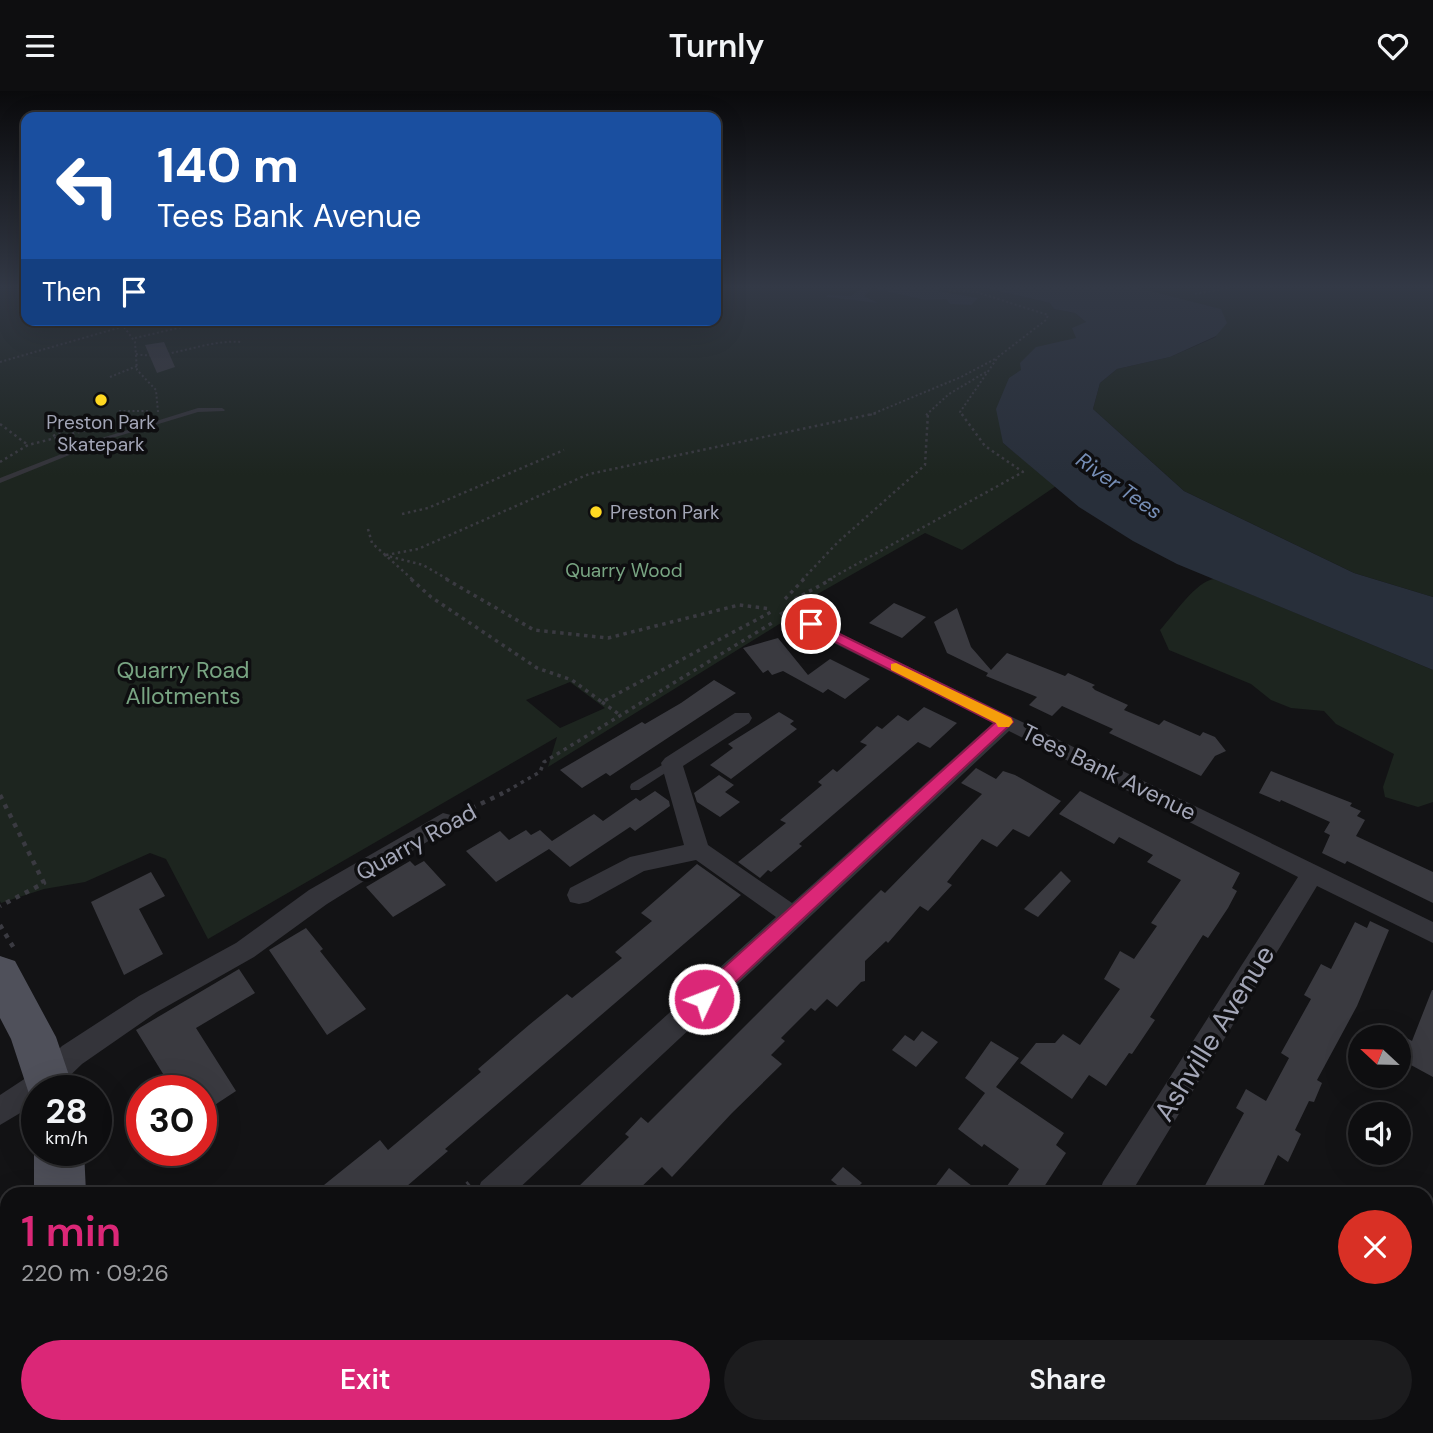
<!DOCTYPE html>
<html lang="en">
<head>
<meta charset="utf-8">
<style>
	:root { --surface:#0e0e10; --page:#1c1c1e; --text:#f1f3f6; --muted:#9b9c9f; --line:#2e2e30; --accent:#db2777 }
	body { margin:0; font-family:"DM Sans",sans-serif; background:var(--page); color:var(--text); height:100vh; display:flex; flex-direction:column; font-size:26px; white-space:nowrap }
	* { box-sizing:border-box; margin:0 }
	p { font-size:23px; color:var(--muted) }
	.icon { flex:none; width:38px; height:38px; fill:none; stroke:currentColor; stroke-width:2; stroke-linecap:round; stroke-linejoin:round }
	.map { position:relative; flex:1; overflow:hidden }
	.details { position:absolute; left:0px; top:1096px; width:1433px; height:247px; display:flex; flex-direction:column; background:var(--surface); border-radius:21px 21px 0 0; box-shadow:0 7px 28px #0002,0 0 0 2px var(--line) }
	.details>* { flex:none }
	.banner { position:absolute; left:21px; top:21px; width:700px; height:214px; border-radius:14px; box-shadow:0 7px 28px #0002,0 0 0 2px var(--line); background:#1a4fa0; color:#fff; overflow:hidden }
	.needle { width:46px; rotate:292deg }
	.tools { position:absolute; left:1348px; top:934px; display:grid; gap:14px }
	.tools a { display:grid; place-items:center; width:63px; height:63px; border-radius:50%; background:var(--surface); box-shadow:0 7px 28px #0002,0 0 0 2px var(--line); font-size:35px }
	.speed { position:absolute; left:21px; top:984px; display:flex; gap:14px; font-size:35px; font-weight:700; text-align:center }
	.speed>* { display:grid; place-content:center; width:91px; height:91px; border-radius:50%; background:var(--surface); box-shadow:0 7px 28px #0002,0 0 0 2px var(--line); line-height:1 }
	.speed small { font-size:18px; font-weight:400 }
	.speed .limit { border:10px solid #d22; background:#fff; color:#111 }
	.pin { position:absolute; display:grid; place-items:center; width:60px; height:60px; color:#fff; margin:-30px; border:4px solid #fff; border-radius:50%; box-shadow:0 2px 7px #0007 }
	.me { position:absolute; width:77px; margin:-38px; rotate:47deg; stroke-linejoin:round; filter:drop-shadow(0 0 5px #0008) }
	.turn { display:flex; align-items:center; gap:24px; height:147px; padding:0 21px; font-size:32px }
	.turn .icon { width:91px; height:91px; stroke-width:2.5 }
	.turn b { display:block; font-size:49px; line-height:60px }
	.then { display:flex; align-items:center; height:66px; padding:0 21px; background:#0003; gap:14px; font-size:26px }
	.round { display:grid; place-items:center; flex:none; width:74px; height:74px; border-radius:37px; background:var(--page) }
	.headline { display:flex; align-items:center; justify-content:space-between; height:119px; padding:0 21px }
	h1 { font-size:42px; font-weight:600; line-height:52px; color:var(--accent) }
	.button { display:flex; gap:14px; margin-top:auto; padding:14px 21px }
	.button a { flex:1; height:80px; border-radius:42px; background:var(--accent); color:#fff; font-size:28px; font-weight:600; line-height:80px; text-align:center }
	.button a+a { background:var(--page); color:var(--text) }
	header { display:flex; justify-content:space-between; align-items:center; height:91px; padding:0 21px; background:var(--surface); font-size:32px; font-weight:600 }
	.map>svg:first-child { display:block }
	.green { fill:#1d251f; fill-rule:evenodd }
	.water { fill:#282f3a }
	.building { fill:#3a3a40 }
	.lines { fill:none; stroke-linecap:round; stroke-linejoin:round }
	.path-far4 { stroke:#3a3a41; stroke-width:2; stroke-dasharray:2 2.5; stroke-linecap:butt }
	.path-far3 { stroke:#3a3a41; stroke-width:2.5; stroke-dasharray:2.5 3.5; stroke-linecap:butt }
	.path-far2 { stroke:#3a3a41; stroke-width:3.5; stroke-dasharray:3.5 4.5; stroke-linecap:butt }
	.path-far1 { stroke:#3a3a41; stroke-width:4.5; stroke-dasharray:4.5 6; stroke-linecap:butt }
	.path { stroke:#3a3a41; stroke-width:5; stroke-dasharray:5 8; stroke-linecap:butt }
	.service { fill:#34343a; fill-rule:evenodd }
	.minor { fill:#34343a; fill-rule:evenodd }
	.primary { fill:#4f505a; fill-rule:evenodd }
	.route { fill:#db2777; stroke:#8e194d; stroke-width:2 }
	.slow { fill:#f59e0b }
	.poi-dot { fill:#ffd821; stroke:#0e0e10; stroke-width:2.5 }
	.labels { text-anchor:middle; stroke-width:7; stroke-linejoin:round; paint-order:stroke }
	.far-poi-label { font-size:19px; fill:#a3a6b7; stroke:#0e0e10 }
	.far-park-label { font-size:19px; fill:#78a482; stroke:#0e0e10 }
	.far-water-label { font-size:21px; font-style:italic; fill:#768eb6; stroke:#0e0e10 }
	.park-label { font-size:23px; fill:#78a482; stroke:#0e0e10 }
	.street-label { font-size:23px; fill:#a3a6b7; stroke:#0e0e10 }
	.near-street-label { font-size:28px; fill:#a3a6b7; stroke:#0e0e10 }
</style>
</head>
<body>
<header><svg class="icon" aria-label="menu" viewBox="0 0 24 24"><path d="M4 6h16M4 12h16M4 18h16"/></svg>Turnly<svg class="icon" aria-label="heart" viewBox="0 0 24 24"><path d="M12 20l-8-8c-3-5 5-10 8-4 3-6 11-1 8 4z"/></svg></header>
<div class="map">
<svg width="1433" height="1342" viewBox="0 0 1433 1342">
	<rect width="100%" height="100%" fill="#131315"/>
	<g class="green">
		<path d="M0 196H26V229H716V196H981L1050 212 1054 218 1075 222 1086 231 1077 247 1021 279 1003 352 1056 395 962 459 925 442 800 513 781 532 548 676 557 646 208 848 166 768 150 762 85 791 44 798 1 812 0 810ZM570 591 605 617 560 637 526 609Z"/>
		<path d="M1135 196H1433V506L1354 482 1184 400 1093 318 1100 292 1117 278 1170 266 1216 246 1220 218Z"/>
		<path d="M1214 488 1433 579V711L1418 716 1385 706 1383 696 1394 663 1336 633 1324 620 1291 617 1271 609 1251 593 1169 559 1160 539C1173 525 1196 490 1214 488Z"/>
	</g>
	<g class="water">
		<path d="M858 196H943L937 200 978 207 971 214 950 213 946 208 925 209 873 197 864 205 878 212 827 206V204L851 205 861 198Z"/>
		<path d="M981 196H1135L1221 218 1227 232 1216 245 1170 266 1117 278 1100 292 1093 318 1184 400 1354 482 1433 506V579L1177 473 1133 450 1079 416 1003 352 996 318 1009 287 1021 279 1020 272 1036 256 1076 247 1072 237 1086 231 1075 222 1054 218 1050 212Z"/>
	</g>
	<g class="building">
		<path d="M164 251 175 276 157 282 145 254Z"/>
		<path d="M894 512 926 526 902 547 869 532Z"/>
		<path d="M957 517 971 556 991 579 1007 562 1065 585 1068 582 1095 594 1092 596 1095 599 1128 614 1124 619 1159 634 1164 629 1200 645 1203 641 1215 646 1226 660 1215 665 1201 685 1109 642 1113 638 1062 615 1052 625 1029 614 1037 606 986 585 988 582 947 562 934 531Z"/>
		<path d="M778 547 808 584 830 568 870 588 845 608 828 598 823 602 783 580 772 584 768 579 763 582 743 557Z"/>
		<path d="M714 589 736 602 610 685 606 682 582 697 560 679 642 631 645 633 681 612Z"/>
		<path d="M924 616 957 632 930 657 918 651 799 753 802 755 771 781 768 779 760 787 738 771 786 732 780 729 822 694 818 691 833 678 837 681 867 654 860 651 877 635 882 638 898 624 908 630Z"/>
		<path d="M779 621 794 630 790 633 797 638 731 688 710 674 733 657 728 653Z"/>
		<path d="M976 677 996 688 1003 680 1015 684 1061 710 1029 746 1013 738 997 756 982 748 947 791 952 794 928 820 920 815 888 852 886 850 865 870V890L861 891 837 916 827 908 815 920 811 917 781 947 785 950 771 964 782 973 732 1022 672 1086 662 1076 635 1102H572L629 1046 625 1043 641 1026 648 1032 881 799 885 802 982 703 961 692Z"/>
		<path d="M1271 680 1352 712 1350 715 1361 720 1357 725 1365 729 1356 745 1433 781V812L1347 770 1345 773 1322 762 1330 744 1324 741 1330 731 1281 709 1280 711 1259 702Z"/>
		<path d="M719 684 734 694 725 701 740 711 720 726 697 711 694 702Z"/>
		<path d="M655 700 669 710 670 715 635 740 630 736 570 776 549 758 496 791 466 760 500 740 509 749 526 739 531 744 540 739 552 750 594 723 603 730 636 707 640 710Z"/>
		<path d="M1080 700 1240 782 1232 797 1237 800 1228 817 1208 847 1203 844 1150 926 1155 929 1132 963 1129 962 1106 995 1089 984 1072 1008 1020 972 1036 952H1055L1063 943 1080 954 1120 898 1104 888 1120 860 1134 868 1157 835 1151 832 1181 789 1147 771 1153 764 1119 746 1114 753 1059 723Z"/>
		<path d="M410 770 415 775 424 770 446 794 393 826 366 796Z"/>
		<path d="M697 773 741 804 445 1058 448 1060 414 1089 399 1102H314L380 1049 388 1059 481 981 478 978 529 934 567 903 572 907 622 867 615 861 652 830 641 822Z"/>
		<path d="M1061 780 1071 790 1038 826 1024 818Z"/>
		<path d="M151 781 165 805 139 818 163 863 124 884 91 811Z"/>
		<path d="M1370 830 1389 839 1357 915 1317 989 1322 992 1314 1011 1309 1010 1295 1039 1301 1043 1288 1071 1278 1064 1260 1102H1201L1244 1022 1236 1017 1246 998 1266 1010 1289 967 1281 962 1311 908 1304 904 1321 873 1331 878 1355 831 1367 837Z"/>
		<path d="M306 837 323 858 320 860 366 918 327 944 269 859Z"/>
		<path d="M239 878 255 902 196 937 236 1000 201 1023V999H173L136 939Z"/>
		<path d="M1432 899H1433V986L1398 967V942L1412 950Z"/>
		<path d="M922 940 938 951 916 976 892 959 905 944 914 950Z"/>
		<path d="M991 950 1019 967 996 996 1064 1042 1056 1054 1066 1062 1040 1102H1002L1019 1078 984 1053 982 1056 958 1038 985 1002 965 987Z"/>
		<path d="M843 1076 862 1092 852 1102H847L831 1089Z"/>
		<path d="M949 1077 981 1102H930Z"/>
	</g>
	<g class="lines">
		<g class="path-far4">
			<path d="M941 196 946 199 976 201 1048 224 1046 229 998 266 960 321 962 324"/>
			<path d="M1195 203 1232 196"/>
			<path d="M124 236 135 251 137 279 156 299 158 321"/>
			<path d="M135 247 212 229"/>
			<path d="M136 263C169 270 204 248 241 251"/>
			<path d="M0 271 146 229"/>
			<path d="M110 286 137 275"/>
			<path d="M119 320H149"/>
			<path d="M870 324 961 286 995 268"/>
			<path d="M926 324 949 303 986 281"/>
		</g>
		<g class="path-far3">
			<path d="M0 333 28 354"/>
			<path d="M53 345 89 326"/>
			<path d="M0 371 28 354 91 338"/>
			<path d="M402 423 428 417 564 359"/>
			<path d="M368 438 372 452 413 489"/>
			<path d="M384 464 423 474 449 489"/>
			<path d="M386 464 418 458 589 383 877 322"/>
			<path d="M802 489 838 451 925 374 928 322"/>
			<path d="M828 489 1023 381 985 355 961 322"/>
		</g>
		<g class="path-far2">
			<path d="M411 488 431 506 537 577 572 589 602 611 771 521"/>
			<path d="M446 488 534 539 608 547 739 514 771 518"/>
			<path d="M785 508 804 488"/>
			<path d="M795 508 832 488"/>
			<path d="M602 611 620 624"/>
			<path d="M500 704 540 681 544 671 772 532"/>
		</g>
		<g class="path-far1">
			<path d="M0 704 44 792 0 815"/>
			<path d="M462 722 503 702"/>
			<path d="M0 834 15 859"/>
		</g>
		<g class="path">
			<path d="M457 1102 469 1092"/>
			<path d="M188 1342 196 1335"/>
			<path d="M930 1342 934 1335"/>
		</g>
		<g class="service">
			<path d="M222 317 225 319 224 320 198 321 109 348 0 392V387L105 346 198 317Z"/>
			<path d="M672 668 676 669 677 672 676 675 639 699H631L630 696 631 693Z"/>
		</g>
		<g class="minor">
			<path d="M788 517 1433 831V852L1317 795 1131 1102H1099L1103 1091 1298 786 1009 640 514 1102H477L481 1091 776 826 696 769 644 780 588 811 579 813 570 811 567 804 570 797 630 766 684 754 661 672 665 667 735 622H749L752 627 749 632 683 675 708 754 792 812 993 632 782 526 779 522Z"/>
			<path d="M443 722 451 724 454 730 451 736 327 813 254 866 157 921 82 973 55 999H37V1012L0 1034V1004L38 979 62 955 139 905 236 852 309 799Z"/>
			<path d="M216 1335H257L254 1342H214Z"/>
			<path d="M949 1335H987L984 1342H947Z"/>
		</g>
		<g class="primary">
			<path d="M0 865 15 870 56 946 74 999H37V1016L33 1015 11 948 0 927Z"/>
			<path d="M37 1052V1059H84L86 1102H34V1059Z"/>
			<path d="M30 1335H90L91 1342H29Z"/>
		</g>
	</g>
	<linearGradient id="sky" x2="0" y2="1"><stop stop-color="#0a0a0c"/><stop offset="0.51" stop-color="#333946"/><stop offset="1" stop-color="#333946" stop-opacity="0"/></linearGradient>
	<rect width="1433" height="384" fill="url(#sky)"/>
	<path class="route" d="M811 529 1011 627 1013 631 711 914 704 916 697 914 694 908 697 901 995 632 806 536 804 533Z"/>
	<path class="slow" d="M896 572 1011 627 1013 631 1009 636H998L996 632 891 579V573Z"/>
	<g class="poi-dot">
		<circle cx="101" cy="309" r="7"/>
		<circle cx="596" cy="421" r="7"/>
	</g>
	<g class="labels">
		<g class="far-poi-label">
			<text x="101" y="338">Preston Park<tspan x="101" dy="22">Skatepark</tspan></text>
			<text x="610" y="428" text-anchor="start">Preston Park</text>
		</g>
		<g class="far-park-label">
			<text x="624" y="486">Quarry Wood</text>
		</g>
		<g class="far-water-label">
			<text transform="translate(1119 395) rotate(35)" y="7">River Tees</text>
		</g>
		<g class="park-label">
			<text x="183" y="587">Quarry Road<tspan x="183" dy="26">Allotments</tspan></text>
		</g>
		<g class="street-label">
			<text transform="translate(1109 681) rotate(26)" y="8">Tees Bank Avenue</text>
			<text transform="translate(416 751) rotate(-29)" y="8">Quarry Road</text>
		</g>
		<g class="near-street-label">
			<text transform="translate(1214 942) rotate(-58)" y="10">Ashville Avenue</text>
		</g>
	</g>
</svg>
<div class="tools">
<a><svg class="needle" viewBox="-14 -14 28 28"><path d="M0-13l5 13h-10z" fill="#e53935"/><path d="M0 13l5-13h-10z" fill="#9b9c9f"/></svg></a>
<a><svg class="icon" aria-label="sound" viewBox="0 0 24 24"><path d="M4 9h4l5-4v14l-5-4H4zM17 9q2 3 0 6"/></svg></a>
</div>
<div class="speed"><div>28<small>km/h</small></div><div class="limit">30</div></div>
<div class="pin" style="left:811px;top:533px;background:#d93025"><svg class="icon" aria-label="arrive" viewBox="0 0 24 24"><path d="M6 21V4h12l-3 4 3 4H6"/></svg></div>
<svg class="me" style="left:704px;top:908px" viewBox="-20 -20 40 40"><circle r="17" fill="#db2777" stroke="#fff" stroke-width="3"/><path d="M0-11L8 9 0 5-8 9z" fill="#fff"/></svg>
<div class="banner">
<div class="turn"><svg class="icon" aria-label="left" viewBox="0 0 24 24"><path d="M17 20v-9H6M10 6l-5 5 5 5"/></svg><div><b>140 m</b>Tees Bank Avenue</div></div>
<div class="then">Then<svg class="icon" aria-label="arrive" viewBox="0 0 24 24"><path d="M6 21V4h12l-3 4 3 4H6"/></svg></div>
</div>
<section class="details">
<div class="headline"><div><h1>1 min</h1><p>220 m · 09:26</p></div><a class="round" style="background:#d93025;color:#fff"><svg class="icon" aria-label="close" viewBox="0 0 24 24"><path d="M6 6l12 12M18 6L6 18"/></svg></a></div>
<div class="button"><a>Exit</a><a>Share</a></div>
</section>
</div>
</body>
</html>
